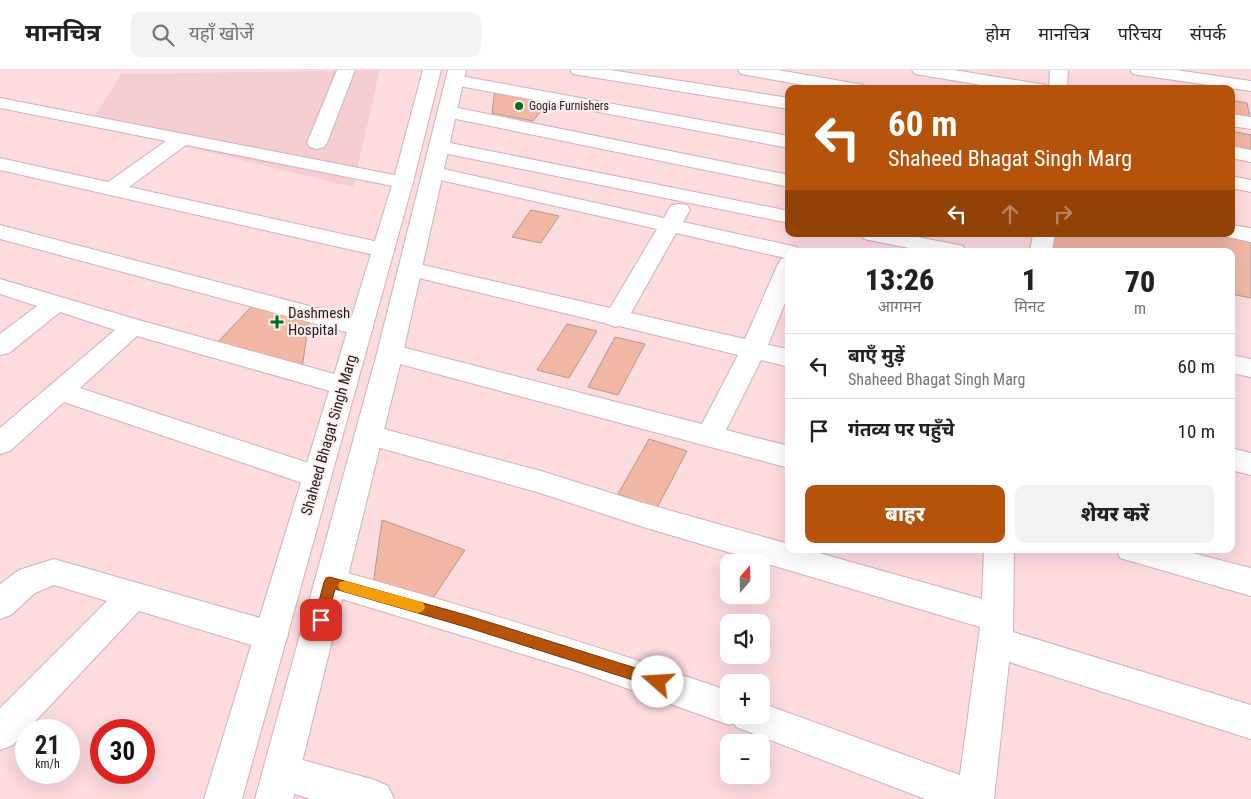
<!DOCTYPE html>
<html lang="hi">
<head>
<meta charset="utf-8">
<style>
	:root { --surface:#fff; --page:#f2f2f2; --text:#202124; --muted:#757577; --line:#e0e0e0; --accent:#b45309 }
	body { margin:0; font-family:"Roboto Condensed","Noto Sans Devanagari",sans-serif; background:var(--page); color:var(--text); height:100vh; display:flex; flex-direction:column; font-size:19px; white-space:nowrap }
	* { box-sizing:border-box; margin:0 }
	p { font-size:16px; color:var(--muted) }
	.icon { flex:none; width:28px; height:28px; fill:none; stroke:currentColor; stroke-width:2; stroke-linecap:round; stroke-linejoin:round }
	.map { position:relative; flex:1; overflow:hidden }
	.panel { position:absolute; left:785px; top:178px; width:450px; height:305px; display:flex; flex-direction:column; background:var(--surface); border-radius:10px; box-shadow:0 5px 20px #0002 }
	.panel>* { flex:none }
	.top-card { position:absolute; left:785px; top:15px; width:450px; height:152px; border-radius:10px; box-shadow:0 5px 20px #0002; background:#b45309; color:#fff; overflow:hidden }
	.needle { width:32px; rotate:20deg }
	.tools { position:absolute; left:720px; top:484px; display:grid; gap:10px }
	.tools a { display:grid; place-items:center; width:50px; height:50px; border-radius:10px; background:var(--surface); box-shadow:0 5px 20px #0002; font-size:25px }
	.speed { position:absolute; left:15px; top:649px; display:flex; gap:10px; font-size:25px; font-weight:700; text-align:center }
	.speed>* { display:grid; place-content:center; width:65px; height:65px; border-radius:50%; background:var(--surface); box-shadow:0 5px 20px #0002; line-height:1 }
	.speed small { font-size:12px; font-weight:400 }
	.speed .limit { border:8px solid #d22; background:#fff; color:#111 }
	.pin { position:absolute; display:grid; place-items:center; width:42px; height:42px; color:#fff; margin:-21px; border-radius:10px; box-shadow:0 2px 8px #0006 }
	.me { position:absolute; width:55px; margin:-28px; rotate:289deg; stroke-linejoin:round; filter:drop-shadow(0 0 4px #0008) }
	.turn { display:flex; align-items:center; gap:18px; height:105px; padding:0 20px; font-size:22px }
	.turn .icon { width:65px; height:65px; stroke-width:2.5 }
	.turn b { display:block; font-size:35px; line-height:42px }
	.lanes { display:flex; align-items:center; height:48px; padding:0 20px; background:#0003; justify-content:center; gap:25px; direction:ltr }
	.lanes .off { opacity:.35 }
	.eta { display:flex; justify-content:space-evenly; align-items:center; height:85px; text-align:center }
	.eta b { font-size:30px; font-weight:800; line-height:35px }
	.action { display:flex; gap:10px; margin-top:auto; padding:10px 20px }
	.action a { flex:1; height:58px; border-radius:10px; background:var(--accent); color:#fff; font-size:20px; font-weight:800; line-height:58px; text-align:center }
	.action a+a { background:var(--page); color:var(--text) }
	ul { padding:0; list-style:none }
	li { display:flex; align-items:center; gap:15px; height:65px; padding:0 20px; border-top:1px solid var(--line) }
	li div { flex:1 }
	li b { display:block; font-size:19px }
	li em { font-style:normal }
	header { display:flex; align-items:center; gap:30px; box-sizing:border-box; height:70px; padding:0 25px; background:var(--surface); border-bottom:1px solid var(--line) }
	header strong { font-size:24px }
	nav { display:flex; gap:28px; margin-inline-start:auto; font-size:18px }
	.search { width:350px; height:45px; background:var(--page); display:flex; align-items:center; gap:12px; box-sizing:border-box; padding:0 18px; border-radius:10px; color:var(--muted); font-size:19px }
	.map>svg:first-child { display:block }
	.built { fill:#f6cdd2 }
	.building { fill:#f1b7a5; stroke:#b4978e }
	.lines { fill:none; stroke-linecap:round; stroke-linejoin:round }
	.minor-casing { stroke:#d1b1b5; stroke-width:2 }
	.major-casing { stroke:#d1b1b5; stroke-width:2 }
	.minor { fill:#fff; fill-rule:evenodd }
	.major { fill:#fff; fill-rule:evenodd }
	.route { fill:#b45309; stroke:#753606 }
	.slow { fill:#f59e0b }
	.poi-dot { fill:#006c1b; stroke:#fdeff0; stroke-width:2 }
	.labels { text-anchor:middle; stroke-width:4; stroke-linejoin:round; paint-order:stroke }
	.far-poi-label { font-size:12px; fill:#261b1c; stroke:#fdeff0; text-anchor:start }
	.poi-label { font-size:15px; fill:#261b1c; stroke:#fdeff0; text-anchor:start }
	.street-label { font-size:15px; fill:#261b1c; stroke:#fdeff0 }
</style>
</head>
<body>
<header>
<strong>मानचित्र</strong>
<div class="search"><svg class="icon" aria-label="search" viewBox="0 0 24 24"><circle cx="10" cy="10" r="6"/><path d="M15 15l6 6"/></svg>यहाँ खोजें</div>
<nav><a>होम</a><a>मानचित्र</a><a>परिचय</a><a>संपर्क</a></nav>
</header>
<div class="map">
<svg width="1251" height="729" viewBox="0 0 1251 729">
	<rect width="100%" height="100%" fill="#fddce0"/>
	<path class="built" d="M380 0 353 117 90 53 121 4Z"/>
	<g class="building">
		<path d="M495 18 551 28 533 51 492 43Z"/>
		<path d="M1231 30 1247 33 1251 51 1231 48Z"/>
		<path d="M1231 61 1251 65V81L1231 77Z"/>
		<path d="M531 140 559 146 541 173 512 167Z"/>
		<path d="M1050 164H1231L1251 172V228L1231 224V181H1048Z"/>
		<path d="M253 235 309 251 302 298 214 276Z"/>
		<path d="M567 254 597 261 569 308 537 300Z"/>
		<path d="M615 267 645 274 618 325 588 317Z"/>
		<path d="M649 369 687 381 657 438 618 424Z"/>
		<path d="M382 450 465 480 429 534 373 515Z"/>
	</g>
	<g class="lines">
		<g class="minor-casing">
			<g id="minor">
				<path d="M337 0H355L327 73 324 77 317 79 310 77 307 73Z"/>
				<path d="M570 0H611L789 28V39L579 5 573 4Z"/>
				<path d="M738 0H778L858 14 864 15 867 19H826L747 5 741 4Z"/>
				<path d="M912 0H954L1040 14 1046 15 1049 19H1005L915 4Z"/>
				<path d="M1050 0H1068L1067 19H1049Z"/>
				<path d="M1130 0H1176L1251 11V21L1139 5 1133 4Z"/>
				<path d="M455 5 789 66V78L449 14 446 10 449 6Z"/>
				<path d="M0 28 410 108 413 112 410 116 403 118 186 75 129 117 383 173 391 175 394 180 391 185 383 187 0 100V88L108 112 166 71 0 38Z"/>
				<path d="M448 36 789 105V117L441 46 439 42 441 38Z"/>
				<path d="M1231 44 1251 47V59L1231 56Z"/>
				<path d="M440 71 789 141V153L433 81 430 77 433 73Z"/>
				<path d="M1231 76 1251 80V92L1231 88Z"/>
				<path d="M434 97 664 148 671 135 679 134 687 135 690 140 683 152 797 177 800 181H789V223L768 275 789 279V297L761 290 726 360 789 376V398L381 289 377 283 381 277 390 274 702 354 738 285 619 256 615 257 605 253 402 204 399 199 402 194 410 192 610 238 657 159 427 107 424 103 427 99ZM676 163 785 188 781 189 778 194 745 269 631 243Z"/>
				<path d="M1231 106 1251 110V122L1231 118Z"/>
				<path d="M0 155 370 252 373 258 370 264 361 266 0 169Z"/>
				<path d="M1231 155 1251 158V172L1223 166 1222 164H1231Z"/>
				<path d="M861 164H903L963 176 966 181H924L864 169Z"/>
				<path d="M1033 164H1055L1052 181H1030Z"/>
				<path d="M0 209 142 251 353 309 357 316 353 323 344 325 137 266 80 318 327 399 331 407 327 415 317 418 64 332 10 381 0 384V358L115 260 60 242 9 283 0 285V264L37 236 0 224Z"/>
				<path d="M1231 285 1251 289V307L1231 303Z"/>
				<path d="M369 355 541 401 640 432 789 474V479H805L982 529 984 479H1014L1013 562 1251 635V669L1009 592 994 729H925L736 657 734 653 729 655 581 602 319 522 314 512 319 502 330 498C464 536 597 575 729 621V645H761V633L960 705 980 557 640 456 540 423 359 372 355 365 359 358Z"/>
				<path d="M1231 378 1251 383V405L1231 400Z"/>
				<path d="M1116 479H1177L1251 498V526L1120 488Z"/>
				<path d="M54 489 271 551 283 556 288 566 283 576 271 581 139 541 13 675 0 680V638L107 531 54 515 35 523 11 545 0 549V514L19 500Z"/>
				<path d="M281 684 375 710 388 716 394 729H310L268 715 263 702 268 689Z"/>
			</g>
		</g>
		<g class="major-casing">
			<g id="major">
				<path d="M423 0H441L413 112 242 729H204L393 112Z"/>
				<path d="M448 0H466L403 283 293 729H255L377 283Z"/>
			</g>
		</g>
		<use href="#minor" class="minor"/>
		<use href="#major" class="major"/>
	</g>
	<path class="route" d="M330 507 466 545 658 605 663 607 665 612 663 616 658 618 466 557 335 519 327 550 325 554 321 556 316 554 314 550 324 512 326 508Z"/>
	<path class="slow" d="M345 511 418 531 423 533 425 537 423 541 418 543 345 522 340 520 338 516 340 512Z"/>
	<g class="poi-dot">
		<circle cx="519" cy="36" r="5"/>
		<path d="M274.5 244.5h5v5h5v5h-5v5h-5v-5h-5v-5h5z"/>
	</g>
	<g class="labels">
		<g class="far-poi-label">
			<text x="529" y="40">Gogia Furnishers</text>
		</g>
		<g class="poi-label">
			<text x="288" y="248">Dashmesh<tspan x="288" dy="17">Hospital</tspan></text>
		</g>
		<g class="street-label">
			<text transform="translate(329 365) rotate(-74)" y="5">Shaheed Bhagat Singh Marg</text>
		</g>
	</g>
</svg>
<div class="tools">
<a><svg class="needle" viewBox="-14 -14 28 28"><path d="M0-13l5 13h-10z" fill="#e53935"/><path d="M0 13l5-13h-10z" fill="#757577"/></svg></a>
<a><svg class="icon" aria-label="sound" viewBox="0 0 24 24"><path d="M4 9h4l5-4v14l-5-4H4zM17 9q2 3 0 6"/></svg></a>
<a>+</a>
<a>−</a>
</div>
<div class="speed"><div>21<small>km/h</small></div><div class="limit">30</div></div>
<div class="pin" style="left:321px;top:550px;background:#d93025"><svg class="icon" aria-label="arrive" viewBox="0 0 24 24"><path d="M6 21V4h12l-3 4 3 4H6"/></svg></div>
<svg class="me" style="left:658px;top:612px" viewBox="-20 -20 40 40"><circle r="19" fill="#fff"/><path d="M0-13L10 11 0 6-10 11z" fill="#b45309"/></svg>
<div class="top-card">
<div class="turn"><svg class="icon" aria-label="left" viewBox="0 0 24 24"><path d="M17 20v-9H6M10 6l-5 5 5 5"/></svg><div><b>60 m</b>Shaheed Bhagat Singh Marg</div></div>
<div class="lanes"><svg class="icon" aria-label="left" viewBox="0 0 24 24"><path d="M17 20v-9H6M10 6l-5 5 5 5"/></svg><svg class="icon off" aria-label="ahead" viewBox="0 0 24 24"><path d="M12 20V5M6 11l6-6 6 6"/></svg><svg class="icon off" aria-label="right" viewBox="0 0 24 24"><path d="M7 20v-9h11M14 6l5 5-5 5"/></svg></div>
</div>
<section class="panel">
<div class="eta">
<div><b>13:26</b><p>आगमन</p></div>
<div><b>1</b><p>मिनट</p></div>
<div><b>70</b><p>m</p></div>
</div>
<ul>
<li><svg class="icon" aria-label="left" viewBox="0 0 24 24"><path d="M17 20v-9H6M10 6l-5 5 5 5"/></svg><div><b>बाएँ मुड़ें</b><p>Shaheed Bhagat Singh Marg</p></div><em>60 m</em></li>
<li><svg class="icon" aria-label="arrive" viewBox="0 0 24 24"><path d="M6 21V4h12l-3 4 3 4H6"/></svg><div><b>गंतव्य पर पहुँचे</b></div><em>10 m</em></li>
</ul>
<div class="action"><a>बाहर</a><a>शेयर करें</a></div>
</section>
</div>
</body>
</html>
